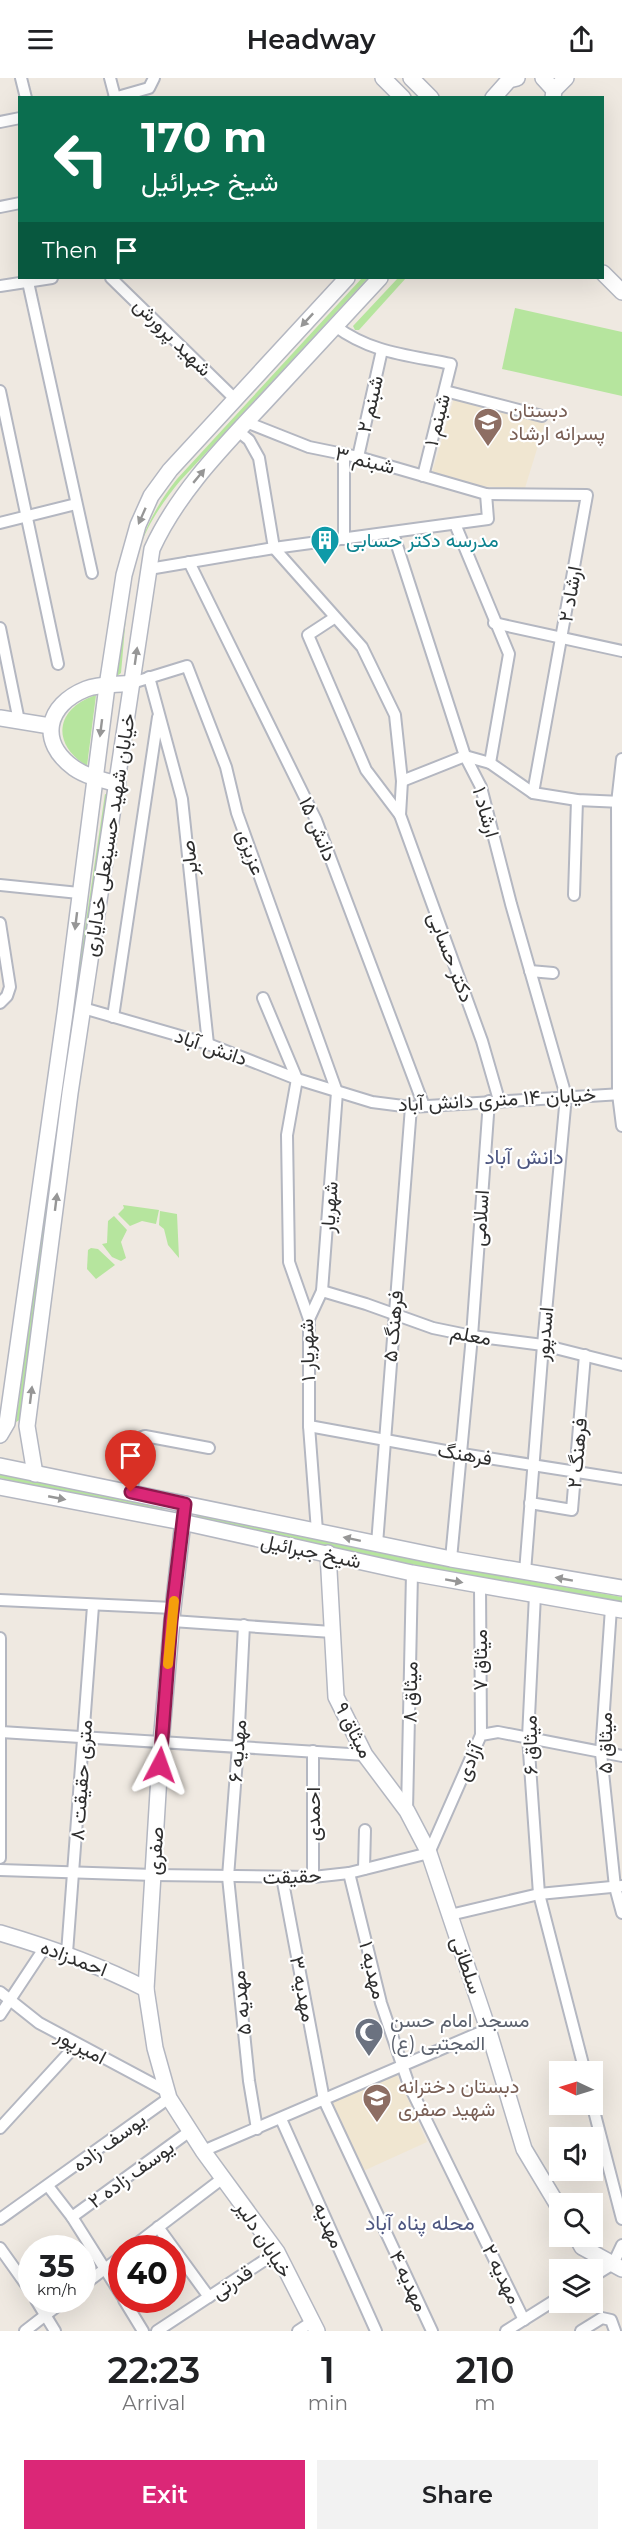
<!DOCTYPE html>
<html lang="en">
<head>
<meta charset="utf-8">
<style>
	:root { --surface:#fff; --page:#f2f2f2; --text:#202124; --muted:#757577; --accent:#db2777 }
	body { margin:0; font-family:Montserrat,Vazirmatn,sans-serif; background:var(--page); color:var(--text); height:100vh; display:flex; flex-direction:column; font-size:22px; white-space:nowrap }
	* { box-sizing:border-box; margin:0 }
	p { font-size:20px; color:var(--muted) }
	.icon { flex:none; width:33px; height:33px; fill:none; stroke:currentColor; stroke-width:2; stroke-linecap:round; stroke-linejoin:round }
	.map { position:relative; height:2253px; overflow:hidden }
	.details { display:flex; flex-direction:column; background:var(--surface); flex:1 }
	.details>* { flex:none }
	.guide { position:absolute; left:18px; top:18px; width:586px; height:183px; border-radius:0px; box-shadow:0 6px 24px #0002; background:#0b6e4f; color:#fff; overflow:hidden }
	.needle { width:39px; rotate:274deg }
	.buttons { position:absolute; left:549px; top:1983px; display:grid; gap:12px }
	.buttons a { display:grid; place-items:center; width:54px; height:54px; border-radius:0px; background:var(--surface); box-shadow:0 6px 24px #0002; font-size:30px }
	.speed { position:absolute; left:18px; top:2157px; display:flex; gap:12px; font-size:30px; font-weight:700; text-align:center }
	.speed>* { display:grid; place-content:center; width:78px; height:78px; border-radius:50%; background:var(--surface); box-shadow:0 6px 24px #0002; line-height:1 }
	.speed small { font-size:15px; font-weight:400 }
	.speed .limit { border:9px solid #d22; background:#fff; color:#111 }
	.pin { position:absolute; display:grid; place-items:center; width:51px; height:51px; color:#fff; margin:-62px -26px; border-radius:50% 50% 50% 0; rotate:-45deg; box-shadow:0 0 6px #0007 }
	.pin .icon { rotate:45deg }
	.me { position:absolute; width:66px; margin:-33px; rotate:4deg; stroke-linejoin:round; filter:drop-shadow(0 0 4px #0008) }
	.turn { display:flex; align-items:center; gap:21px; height:126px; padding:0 24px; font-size:27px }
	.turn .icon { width:78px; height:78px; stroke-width:2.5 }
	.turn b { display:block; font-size:42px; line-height:51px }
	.then { display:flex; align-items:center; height:57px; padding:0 24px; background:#0003; gap:12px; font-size:22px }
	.eta { display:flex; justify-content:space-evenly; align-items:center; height:102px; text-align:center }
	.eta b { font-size:36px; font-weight:600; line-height:42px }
	.action { display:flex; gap:12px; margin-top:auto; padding:12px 24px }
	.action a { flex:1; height:69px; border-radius:0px; background:var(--accent); color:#fff; font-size:24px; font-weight:600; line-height:69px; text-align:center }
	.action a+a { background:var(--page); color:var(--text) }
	header { display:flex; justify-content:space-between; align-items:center; height:78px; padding:0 24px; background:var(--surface); font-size:27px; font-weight:600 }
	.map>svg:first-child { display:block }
	.education { fill:#f0e6d1 }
	.green { fill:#b6e59e }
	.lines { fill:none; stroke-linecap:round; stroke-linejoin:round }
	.street-casing { stroke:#b4b7c1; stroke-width:14 }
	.secondary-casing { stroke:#b4b7c1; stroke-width:18 }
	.street { stroke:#fff; stroke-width:10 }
	.secondary { stroke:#fff; stroke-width:15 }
	.oneway { fill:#969696 }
	.route-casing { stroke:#8e194d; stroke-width:15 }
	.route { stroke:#db2777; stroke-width:10 }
	.slow { stroke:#f59e0b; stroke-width:10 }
	.labels { text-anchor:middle; stroke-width:4.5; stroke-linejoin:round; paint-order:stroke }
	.street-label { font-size:20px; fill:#2e2e2e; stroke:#fff }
	.education-label { font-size:20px; fill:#785e54; stroke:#fff; text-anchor:start }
	.culture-label { font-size:20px; fill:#0d838f; stroke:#fff; text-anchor:start }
	.worship-label { font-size:20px; fill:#5b616d; stroke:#fff; text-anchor:start }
	.neighbourhood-label { font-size:21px; fill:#4d5680; stroke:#fff }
</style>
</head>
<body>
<header><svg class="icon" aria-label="menu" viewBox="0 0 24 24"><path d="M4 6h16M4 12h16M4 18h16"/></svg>Headway<svg class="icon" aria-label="share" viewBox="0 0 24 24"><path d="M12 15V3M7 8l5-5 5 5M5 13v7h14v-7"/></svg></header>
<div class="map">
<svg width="622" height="2253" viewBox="0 0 622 2253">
	<rect width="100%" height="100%" fill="#efe9e1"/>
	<g class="education">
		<path d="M454 320 545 345 525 410 471 408 432 395Z"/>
		<path d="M396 1994 427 2064 359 2095 328 2025Z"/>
	</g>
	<g class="green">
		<path d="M362 200H368L180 403C162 425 146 448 138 475 126 513 125 556 121 595L117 598C115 583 120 566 122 551 130 492 139 449 177 401Z"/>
		<path d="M398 200H406L359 252H355L353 248Z"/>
		<path d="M515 230 622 254V318L502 291Z"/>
		<path d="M96 617 87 688C50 665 56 630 96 617Z"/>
		<path d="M105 716 108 717 21 1341 16 1344 65 983Z"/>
		<path d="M123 1127 159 1132 156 1146 142 1143 130 1148 118 1136 124 1130Z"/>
		<path d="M160 1133 177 1136 179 1180 168 1167 164 1151 159 1147Z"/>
		<path d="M114 1138 127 1152 121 1164 126 1180 121 1183 112 1179 102 1166 107 1165 108 1143Z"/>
		<path d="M91 1170 98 1171 115 1187 96 1201 87 1191 88 1172Z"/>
		<path d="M0 1394 160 1429 166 1432 108 1424 0 1400Z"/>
		<path d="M199 1435 435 1486 622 1519V1525L434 1491 198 1442 196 1438Z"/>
	</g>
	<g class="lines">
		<g class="street-casing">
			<g id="street">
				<path d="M21 0 26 20"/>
				<path d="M110 0 115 19"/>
				<path d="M114 20 149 10 154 0"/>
				<path d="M0 44 20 40"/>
				<path d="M0 129 20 125"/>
				<path d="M111 200 234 320"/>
				<path d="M28 204 92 495"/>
				<path d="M0 208 52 200"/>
				<path d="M335 248C371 275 408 277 451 286L423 398"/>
				<path d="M0 313 58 586"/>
				<path d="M445 313 542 338"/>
				<path d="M246 344 309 369 358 379 486 416 587 417 533 715"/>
				<path d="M238 353 249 362 259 380 274 470 362 569 395 637 402 703 400 737 482 963 499 1022"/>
				<path d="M358 379 382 272"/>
				<path d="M0 445 76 426"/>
				<path d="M455 446 509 576 490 685"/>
				<path d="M393 455 465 678 481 709 511 826 566 1018 543 1267 525 1494"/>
				<path d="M344 461V376"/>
				<path d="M189 484 316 742 424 1028"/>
				<path d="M149 491 274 470 488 441 486 416"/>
				<path d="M334 540 308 557 366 692 400 737"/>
				<path d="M494 545 622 573"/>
				<path d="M0 550 19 643"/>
				<path d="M149 599 182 721 208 966"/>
				<path d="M132 605 187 588 226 689 237 735 337 1014 322 1213 309 1241"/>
				<path d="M622 681 617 725 618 1016 622 1048"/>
				<path d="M402 703 465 678 490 685 533 715 577 722 622 724"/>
				<path d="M0 807 79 815"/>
				<path d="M574 817 577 722"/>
				<path d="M0 845 10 909 7 918 0 925"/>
				<path d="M530 893 553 895"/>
				<path d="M263 920 297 1001 287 1057 289 1184 309 1241V1348L317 1453"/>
				<path d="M83 930 208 966 297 1001 372 1024 411 1029 622 1016"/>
				<path d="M113 939 158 639"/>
				<path d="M322 1213 366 1226 433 1250 472 1258 543 1267 622 1287"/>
				<path d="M309 1348 462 1376 622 1401"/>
				<path d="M131 1414 142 1359 145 1358 209 1370"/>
				<path d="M530 1425 572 1432 585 1277"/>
				<path d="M377 1466 411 1029"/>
				<path d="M451 1481 472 1258 489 1023"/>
				<path d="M480 1508 481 1657"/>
				<path d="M535 1517 528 1659 539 1816 585 1994"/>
				<path d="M0 1522 173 1530"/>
				<path d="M611 1530 601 1675 615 1809 622 1835"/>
				<path d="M172 1543 332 1554"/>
				<path d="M244 1547 238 1668 228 1799 249 2003 257 2051"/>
				<path d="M0 1560V1780"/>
				<path d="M1 1654 365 1677"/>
				<path d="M407 1733 412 1495"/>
				<path d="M364 1791 365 1752"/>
				<path d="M0 1792 154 1797 313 1799 349 1795 429 1775 481 1657 498 1654 622 1678"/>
				<path d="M349 1795 381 1925 409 2007 524 2242"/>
				<path d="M282 1799 324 2022 432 2253"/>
				<path d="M313 1799V1673"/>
				<path d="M450 1837 539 1816 622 1808"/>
				<path d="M67 1875 93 1528"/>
				<path d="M0 1914 39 1945 168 2014"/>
				<path d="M0 1937 45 1869"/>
				<path d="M592 2025 622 2141"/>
				<path d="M281 2041 376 2253"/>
				<path d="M0 2050 77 1966"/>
				<path d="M203 2073 488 1951"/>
				<path d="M48 2108 72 2139 122 2218"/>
				<path d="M72 2139 190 2053"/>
				<path d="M0 2141 169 2020"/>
				<path d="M158 2149 209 2219"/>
				<path d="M0 2170 32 2215"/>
				<path d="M131 2170 223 2100"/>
				<path d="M592 2199 613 2186 622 2167"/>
				<path d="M82 2208 122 2178"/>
				<path d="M36 2222 55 2253"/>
				<path d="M124 2222 143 2253"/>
				<path d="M25 2253 65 2222"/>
				<path d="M157 2253 277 2174"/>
				<path d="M298 2253 313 2243"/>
				<path d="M506 2253 560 2219"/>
				<path d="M581 2253 602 2240 611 2242 615 2253"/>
			</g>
		</g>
		<g class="secondary-casing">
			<g id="secondary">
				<path d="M383 0 403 20"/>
				<path d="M411 0 431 20"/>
				<path d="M543 0 554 12 553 20"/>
				<path d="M554 12 566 0"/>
				<path d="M493 20 509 2 517 0"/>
				<path d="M603 195 622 214"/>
				<path d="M0 640 50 648"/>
				<path d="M118 706C103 702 87 699 74 690 38 664 46 627 86 611 99 606 117 607 132 605"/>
				<path d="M0 1357 7 1345 65 935 107 608 124 497 138 447 151 418 170 392 347 200"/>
				<path d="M0 1388 451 1481 622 1510"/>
				<path d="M35 1396 27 1348 70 1015 152 471C178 414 223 369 265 324 304 282 342 241 380 200"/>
				<path d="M0 1409 182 1444 412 1495 622 1532"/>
				<path d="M185 1426 173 1530 161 1665 146 1911 155 1970 169 2020 203 2073 277 2174 317 2253"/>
				<path d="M328 1475 336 1619 365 1677 407 1733 429 1775 488 1951 524 2071 560 2131"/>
				<path d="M0 1855C51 1870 99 1887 146 1911"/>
				<path d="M576 2158 582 2169 622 2191"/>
			</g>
		</g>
		<use href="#street" class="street"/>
		<use href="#secondary" class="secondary"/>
	</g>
	<defs><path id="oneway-solid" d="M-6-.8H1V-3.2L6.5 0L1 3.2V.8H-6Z" transform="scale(1.5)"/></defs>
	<g class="oneway">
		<use href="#oneway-solid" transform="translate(307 242) rotate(133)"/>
		<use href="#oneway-solid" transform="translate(199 398) rotate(-50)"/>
		<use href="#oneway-solid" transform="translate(142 438) rotate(114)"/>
		<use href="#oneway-solid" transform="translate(136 578) rotate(-82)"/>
		<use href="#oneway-solid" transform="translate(101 650) rotate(97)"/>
		<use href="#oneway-solid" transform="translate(76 843) rotate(97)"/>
		<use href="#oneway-solid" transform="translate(56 1124) rotate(-83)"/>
		<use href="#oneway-solid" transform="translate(31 1317) rotate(-83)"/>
		<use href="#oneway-solid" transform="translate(57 1420) rotate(11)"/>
		<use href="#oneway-solid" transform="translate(352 1461) rotate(-168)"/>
		<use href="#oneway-solid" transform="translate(564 1501) rotate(-170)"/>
		<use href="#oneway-solid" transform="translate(454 1503) rotate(10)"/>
	</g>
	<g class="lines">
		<g class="route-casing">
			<path id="route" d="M131 1414 185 1426 171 1543 160 1687"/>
		</g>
		<use href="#route" class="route"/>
		<path class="slow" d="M168 1586 174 1523"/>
	</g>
	<defs>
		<g id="school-pin" transform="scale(1.5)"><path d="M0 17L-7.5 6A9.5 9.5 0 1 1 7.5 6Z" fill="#8d6e63" stroke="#fff"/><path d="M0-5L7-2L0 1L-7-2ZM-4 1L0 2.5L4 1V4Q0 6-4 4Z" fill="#fff"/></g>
		<g id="building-pin" transform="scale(1.5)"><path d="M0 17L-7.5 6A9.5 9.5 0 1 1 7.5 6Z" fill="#0f9aa8" stroke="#fff"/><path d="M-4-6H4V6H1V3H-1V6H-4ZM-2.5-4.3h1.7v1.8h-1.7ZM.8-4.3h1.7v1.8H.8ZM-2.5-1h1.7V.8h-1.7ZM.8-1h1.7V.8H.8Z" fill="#fff"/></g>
		<g id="mosque-pin" transform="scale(1.5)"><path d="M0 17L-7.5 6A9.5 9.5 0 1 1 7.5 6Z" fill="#6b7280" stroke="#fff"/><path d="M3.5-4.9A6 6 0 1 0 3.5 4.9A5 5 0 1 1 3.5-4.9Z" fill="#fff"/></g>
	</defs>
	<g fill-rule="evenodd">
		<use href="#school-pin" x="488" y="344"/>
		<use href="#building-pin" x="325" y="462"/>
		<use href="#mosque-pin" x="369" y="1954"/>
		<use href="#school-pin" x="377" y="2020"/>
	</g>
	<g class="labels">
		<g class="street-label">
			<text transform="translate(173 259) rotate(45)" y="7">شهید پرورش</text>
			<text transform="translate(370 326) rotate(-77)" y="7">شبنم ۲</text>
			<text transform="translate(437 342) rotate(-76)" y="7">شبنم ۱</text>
			<text transform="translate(365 382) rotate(14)" y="7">شبنم ۳</text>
			<text transform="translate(570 516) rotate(-80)" y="7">ارشاد ۲</text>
			<text transform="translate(486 734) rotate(74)" y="7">ارشاد ۱</text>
			<text transform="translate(318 751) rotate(67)" y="7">دانش ۱۵</text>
			<text transform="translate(109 757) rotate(-81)" y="7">خیابان شهید حسینعلی خدایاری</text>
			<text transform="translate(251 774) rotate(70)" y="7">عزیزی</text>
			<text transform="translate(189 780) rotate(-96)" y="7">صابر</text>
			<text transform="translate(451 879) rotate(69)" y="7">دکتر حسابی</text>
			<text transform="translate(211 969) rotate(19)" y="7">دانش آباد</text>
			<text transform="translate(497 1021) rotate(-3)" y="7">خیابان ۱۴ متری دانش آباد</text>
			<text transform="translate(329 1129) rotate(-86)" y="7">شهریار</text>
			<text transform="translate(480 1140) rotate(-86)" y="7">اسلامی</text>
			<text transform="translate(393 1248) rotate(-85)" y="7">فرهنگ ۵</text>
			<text transform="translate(544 1256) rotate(-85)" y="7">اسدپور</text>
			<text transform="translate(471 1257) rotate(10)" y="7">معلم</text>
			<text transform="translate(307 1272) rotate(-92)" y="7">شهریار ۱</text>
			<text transform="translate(577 1375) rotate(-85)" y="7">فرهنگ ۲</text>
			<text transform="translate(465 1376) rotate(10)" y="7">فرهنگ</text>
			<text transform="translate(311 1473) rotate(12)" y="7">شیخ جبرائیل</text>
			<text transform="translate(480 1582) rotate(-90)" y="7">میثاق ۷</text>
			<text transform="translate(410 1614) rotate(-89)" y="7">میثاق ۸</text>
			<text transform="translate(354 1652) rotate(63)" y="7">میثاق ۹</text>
			<text transform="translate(605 1665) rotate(-90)" y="7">میثاق ۵</text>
			<text transform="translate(530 1667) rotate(-91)" y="7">میثاق ۶</text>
			<text transform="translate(237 1673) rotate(-86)" y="7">مهدیه ۶</text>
			<text transform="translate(469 1684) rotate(-66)" y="7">آزادی</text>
			<text transform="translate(81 1702) rotate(-86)" y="7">۸ متری حقیقت</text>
			<text transform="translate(313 1736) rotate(-90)" y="7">احمدی</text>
			<text transform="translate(155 1773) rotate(-87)" y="7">صفری</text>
			<text transform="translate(292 1798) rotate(-2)" y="7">حقیقت</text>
			<text transform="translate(74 1880) rotate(21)" y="7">احمدزاده</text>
			<text transform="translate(467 1887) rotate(71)" y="7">سلطانی</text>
			<text transform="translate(373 1892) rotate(76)" y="7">مهدیه ۱</text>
			<text transform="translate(303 1911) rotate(79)" y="7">مهدیه ۳</text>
			<text transform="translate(241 1925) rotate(-96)" y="7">مهدیه ۵</text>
			<text transform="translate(81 1968) rotate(28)" y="7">امیرپور</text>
			<text transform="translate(109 2064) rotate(-36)" y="7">یوسف زاده</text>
			<text transform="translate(131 2096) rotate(-36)" y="7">یوسف زاده ۲</text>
			<text transform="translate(329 2147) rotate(66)" y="7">مهدیه</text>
			<text transform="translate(264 2161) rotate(57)" y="7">خیابان دلیر</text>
			<text transform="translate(502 2196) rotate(64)" y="7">مهدیه ۲</text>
			<text transform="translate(409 2203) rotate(65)" y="7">مهدیه ۴</text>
			<text transform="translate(232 2204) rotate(-33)" y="7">قدرتی</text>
		</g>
		<g class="education-label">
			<text x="509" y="339">دبستان<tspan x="509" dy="23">پسرانه ارشاد</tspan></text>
			<text x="398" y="2015">دبستان دخترانه<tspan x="398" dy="23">شهید صفری</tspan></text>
		</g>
		<g class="culture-label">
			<text x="346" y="469">مدرسه دکتر حسابی</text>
		</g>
		<g class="worship-label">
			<text x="390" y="1949">مسجد امام حسن<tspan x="390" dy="23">المجتبی (ع)</tspan></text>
		</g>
		<g class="neighbourhood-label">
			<text x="524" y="1086">دانش آباد</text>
			<text x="420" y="2152">محله پناه آباد</text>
		</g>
	</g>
</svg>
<div class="buttons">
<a><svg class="needle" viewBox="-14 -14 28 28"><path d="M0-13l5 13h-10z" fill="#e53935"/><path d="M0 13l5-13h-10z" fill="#757577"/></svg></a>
<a><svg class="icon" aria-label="sound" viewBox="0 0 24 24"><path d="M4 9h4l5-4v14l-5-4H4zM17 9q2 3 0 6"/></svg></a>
<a><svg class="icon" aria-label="search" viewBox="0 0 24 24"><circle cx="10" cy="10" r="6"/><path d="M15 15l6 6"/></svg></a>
<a><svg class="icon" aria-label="layers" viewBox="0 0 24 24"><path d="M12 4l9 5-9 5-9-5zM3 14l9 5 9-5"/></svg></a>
</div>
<div class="speed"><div>35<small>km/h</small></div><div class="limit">40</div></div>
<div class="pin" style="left:131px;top:1414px;background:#d93025"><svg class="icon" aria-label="arrive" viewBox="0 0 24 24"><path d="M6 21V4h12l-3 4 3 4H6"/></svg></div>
<svg class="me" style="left:160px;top:1687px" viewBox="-20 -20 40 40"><path d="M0-17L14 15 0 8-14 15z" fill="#db2777" stroke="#fff" stroke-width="4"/></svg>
<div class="guide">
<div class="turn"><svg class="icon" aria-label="left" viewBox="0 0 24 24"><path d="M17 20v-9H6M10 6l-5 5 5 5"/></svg><div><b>170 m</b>شیخ جبرائیل</div></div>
<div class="then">Then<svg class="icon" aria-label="arrive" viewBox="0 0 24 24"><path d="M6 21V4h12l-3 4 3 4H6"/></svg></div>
</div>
</div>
<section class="details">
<div class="eta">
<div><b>22:23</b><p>Arrival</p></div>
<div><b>1</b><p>min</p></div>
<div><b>210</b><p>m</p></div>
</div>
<div class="action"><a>Exit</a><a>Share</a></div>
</section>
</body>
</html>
